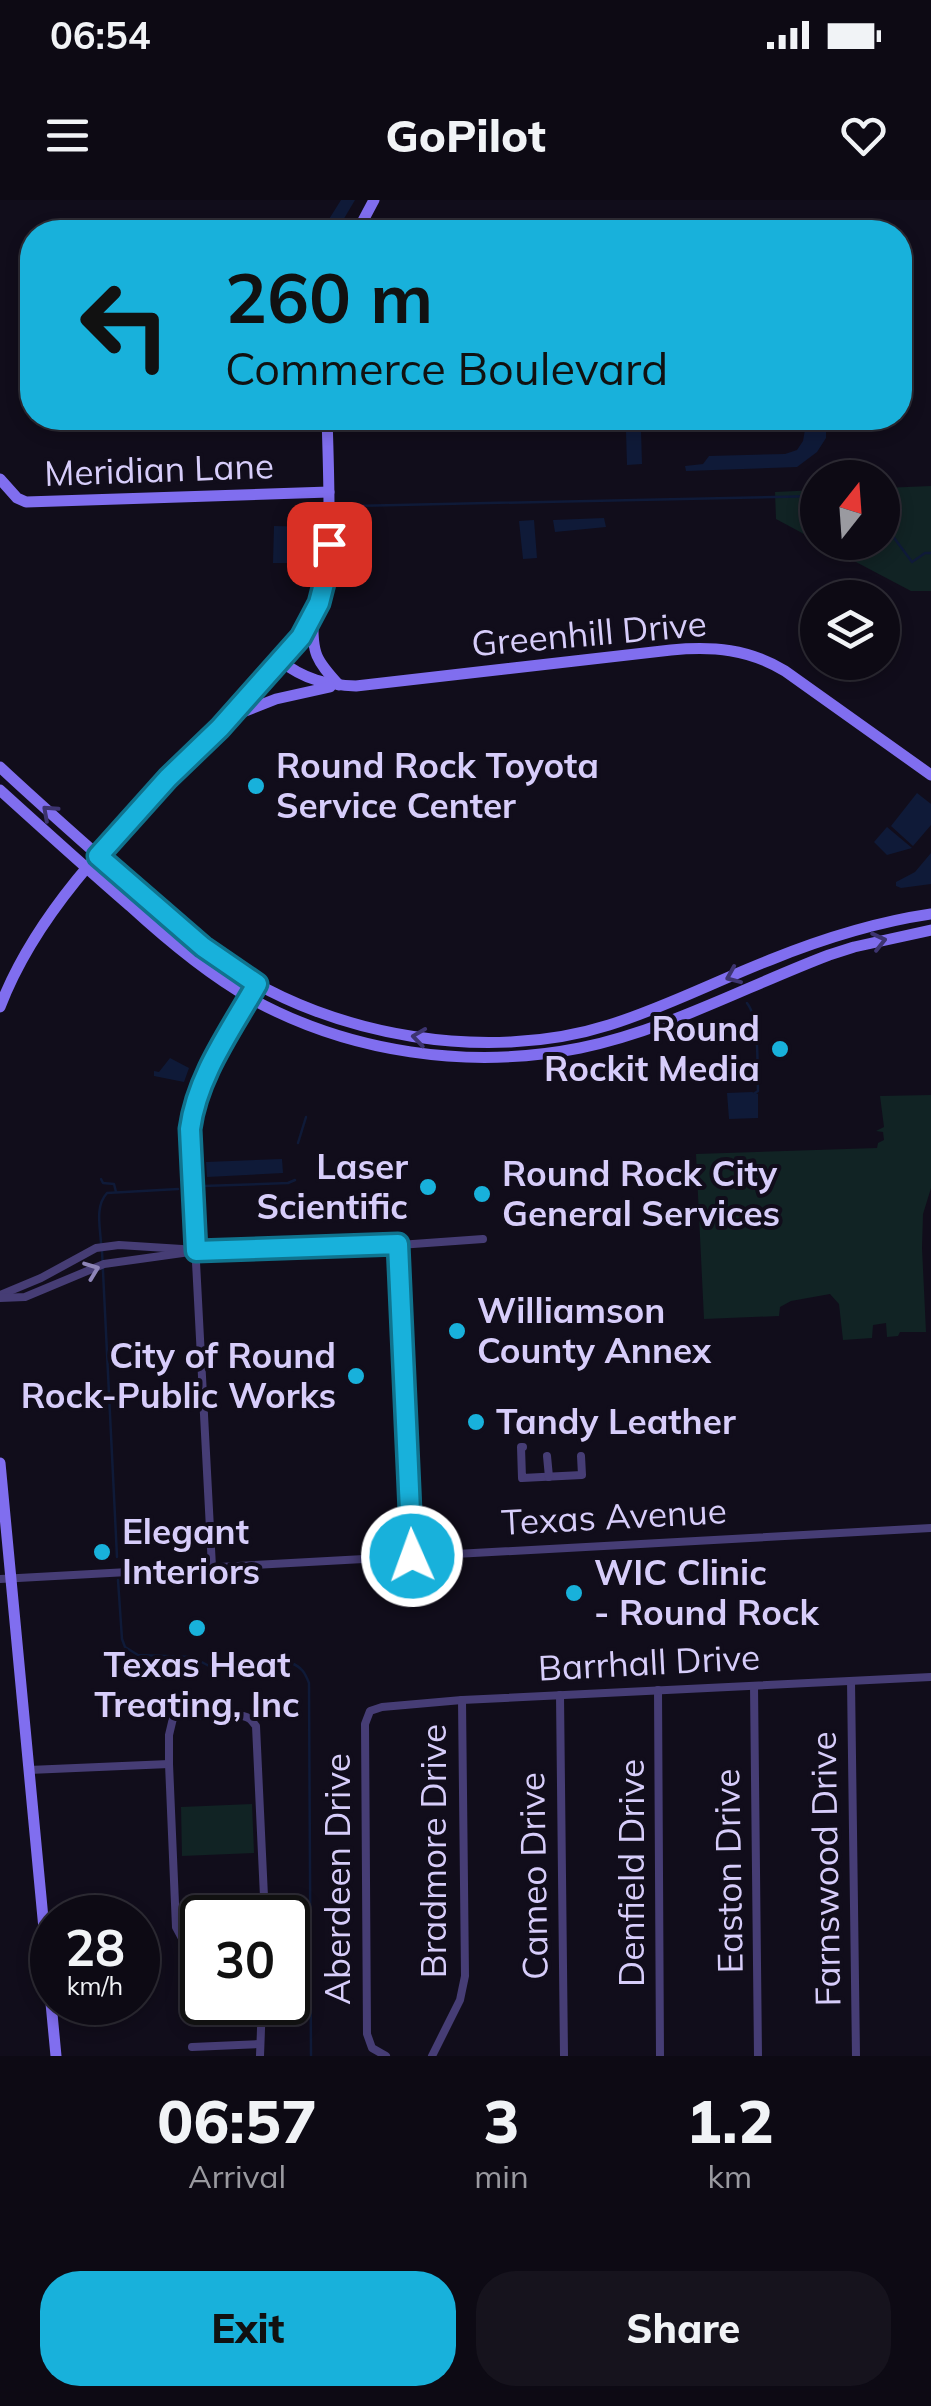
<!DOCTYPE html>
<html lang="en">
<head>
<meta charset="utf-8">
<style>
	:root { --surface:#0d0a14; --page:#16131d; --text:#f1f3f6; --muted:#9a9aa0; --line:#2d2b34; --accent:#18b1db }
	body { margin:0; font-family:Mulish,sans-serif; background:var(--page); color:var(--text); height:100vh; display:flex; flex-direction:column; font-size:38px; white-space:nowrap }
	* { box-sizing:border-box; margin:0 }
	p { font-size:32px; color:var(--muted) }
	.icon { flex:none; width:55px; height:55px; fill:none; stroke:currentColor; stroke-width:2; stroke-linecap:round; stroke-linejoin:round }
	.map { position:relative; height:1856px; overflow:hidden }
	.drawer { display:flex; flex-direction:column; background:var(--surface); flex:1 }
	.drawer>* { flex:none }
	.banner { position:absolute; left:20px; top:20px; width:892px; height:210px; border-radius:40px; box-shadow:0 5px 15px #0003,0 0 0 2px var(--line); background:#18b1db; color:#111; overflow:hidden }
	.needle { width:65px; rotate:17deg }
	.controls { position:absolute; left:800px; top:260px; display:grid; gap:20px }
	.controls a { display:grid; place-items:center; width:100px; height:100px; border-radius:50%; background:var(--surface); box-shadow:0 5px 15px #0003,0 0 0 2px var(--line); font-size:50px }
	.speed { position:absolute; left:30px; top:1695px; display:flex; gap:20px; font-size:50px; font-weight:700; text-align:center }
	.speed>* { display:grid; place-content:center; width:130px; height:130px; border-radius:50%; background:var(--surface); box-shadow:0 5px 15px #0003,0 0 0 2px var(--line); line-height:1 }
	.speed small { font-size:25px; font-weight:400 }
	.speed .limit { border:5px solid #111; border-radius:15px; background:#fff; color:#111 }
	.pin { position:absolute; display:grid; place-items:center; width:85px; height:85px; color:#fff; margin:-42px; border-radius:20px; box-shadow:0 5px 15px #0006 }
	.me { position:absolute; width:110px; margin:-55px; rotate:358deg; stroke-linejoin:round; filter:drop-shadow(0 0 8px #0008) }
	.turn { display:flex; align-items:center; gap:35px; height:210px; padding:0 40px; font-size:45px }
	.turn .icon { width:130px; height:130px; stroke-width:2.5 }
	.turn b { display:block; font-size:70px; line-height:85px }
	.eta { display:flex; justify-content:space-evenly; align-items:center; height:170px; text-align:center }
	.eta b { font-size:60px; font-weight:800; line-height:70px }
	.primary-button { display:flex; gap:20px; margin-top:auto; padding:20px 40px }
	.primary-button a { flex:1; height:115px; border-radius:40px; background:var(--accent); color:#111; font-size:40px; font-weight:800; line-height:115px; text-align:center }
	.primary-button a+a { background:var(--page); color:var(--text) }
	.status { display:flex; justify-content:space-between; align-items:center; height:70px; padding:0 50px; background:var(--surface); direction:ltr }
	.status svg { height:28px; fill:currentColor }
	header { display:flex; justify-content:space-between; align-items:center; height:130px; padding:0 40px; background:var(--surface); font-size:45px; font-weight:800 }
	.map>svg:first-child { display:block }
	.green { fill:#112324 }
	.water { fill:#0f1a38 }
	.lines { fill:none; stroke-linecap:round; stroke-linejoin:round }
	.stream { stroke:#0f1a38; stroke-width:2.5 }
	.street { stroke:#463d75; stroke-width:8 }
	.secondary { stroke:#806eef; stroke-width:11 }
	.oneway { stroke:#3d3470 }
	.oneway2 { stroke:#8e85b8 }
	.route-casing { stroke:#10738e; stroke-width:25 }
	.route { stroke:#18b1db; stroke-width:18 }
	.poi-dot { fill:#18b1db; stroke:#110d1b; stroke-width:4 }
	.labels { text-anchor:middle; stroke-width:8; stroke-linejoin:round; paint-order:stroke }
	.street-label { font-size:35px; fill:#d7cdfa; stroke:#110d1b }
	.poi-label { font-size:35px; font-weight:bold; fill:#d7cdfa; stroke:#110d1b; text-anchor:start }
</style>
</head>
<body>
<div class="status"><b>06:54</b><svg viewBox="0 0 49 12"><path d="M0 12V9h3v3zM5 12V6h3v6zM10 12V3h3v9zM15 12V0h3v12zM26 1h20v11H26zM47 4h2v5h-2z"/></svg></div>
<header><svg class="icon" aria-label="menu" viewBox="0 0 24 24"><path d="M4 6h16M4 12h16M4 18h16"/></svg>GoPilot<svg class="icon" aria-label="heart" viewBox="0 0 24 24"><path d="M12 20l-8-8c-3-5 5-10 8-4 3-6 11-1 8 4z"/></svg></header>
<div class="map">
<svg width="931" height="1856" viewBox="0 0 931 1856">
	<rect width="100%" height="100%" fill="#110d1b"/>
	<g class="green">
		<path d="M931 286V391H911L820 343 882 342 883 288Z"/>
		<path d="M817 290H818L817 341 776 319 775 292Z"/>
		<path d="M931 895V988L923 1014 922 1048 926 1132H900L898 1136 887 1137 886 1123 873 1125 872 1138 843 1140 839 1104 830 1094 791 1101 780 1107 779 1116 704 1119 696 954 877 948 878 943 884 940 883 932 876 931 884 927 880 896Z"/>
		<path d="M252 1604 254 1653 182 1656 181 1607Z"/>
	</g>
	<g class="water">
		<path d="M341 0H355L336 32H321Z"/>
		<path d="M807 218H819L826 223V238L817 252 797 267 686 271 685 266 703 264 709 256 785 254 797 250 803 241Z"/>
		<path d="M641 230 642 264 627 265 626 231Z"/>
		<path d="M604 318 606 327 555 332 553 320Z"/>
		<path d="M534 320 537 358 523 359 519 321Z"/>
		<path d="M274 326 313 327V363H273Z"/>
		<path d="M917 593 931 604V625L913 646 891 626Z"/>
		<path d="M887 627 912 648 887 655 874 642Z"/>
		<path d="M931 653V684L901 688 896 686V682L915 672Z"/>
		<path d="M170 858 189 868 184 882 154 876V871L159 872Z"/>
		<path d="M752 892 758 894V918L729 919 727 893Z"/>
		<path d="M282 959 283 973 207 977 206 962Z"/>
	</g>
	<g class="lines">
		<g class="stream">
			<path d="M353 306 818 296"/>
			<path d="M882 329 889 331 912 362 925 353H931"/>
			<path d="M747 803C760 819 757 869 758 891L755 893"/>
			<path d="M298 943 306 917"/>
			<path d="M101 979 103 983 114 984 116 992"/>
			<path d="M203 986 288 983 295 980"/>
			<path d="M101 1043C100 1026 95 1006 107 993L178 989"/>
			<path d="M102 1051 117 1357"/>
			<path d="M118 1380 122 1439 125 1447 138 1455 192 1457 213 1468 291 1463C302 1467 305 1473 309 1483L311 1856"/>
		</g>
		<g class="street">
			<path d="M397 1044 412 1356"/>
			<path d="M0 1095 41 1078 96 1048 119 1045 182 1049"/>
			<path d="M0 1098 25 1097 104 1064 197 1051 399 1045 483 1039"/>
			<path d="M523 1247H521L522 1278 582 1275 581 1256"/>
			<path d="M547 1256 549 1277"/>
			<path d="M212 1367 189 929C197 876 231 830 257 784"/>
			<path d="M0 1379 931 1328"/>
			<path d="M851 1481 856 1856"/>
			<path d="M754 1486 758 1856"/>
			<path d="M658 1490 660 1856"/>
			<path d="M560 1495 564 1856"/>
			<path d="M29 1570 169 1564"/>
			<path d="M202 1746 184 1742 176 1727 169 1564V1535L174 1514C197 1518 221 1512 243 1516 251 1518 251 1520 256 1526L265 1718"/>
			<path d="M192 1847 260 1844"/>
			<path d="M260 1856 262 1802"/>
			<path d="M386 1856 372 1848 367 1834 365 1524 370 1511 382 1507 462 1500 931 1477"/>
			<path d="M432 1856 460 1800 465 1776 462 1500"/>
		</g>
		<g class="secondary">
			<path d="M357 32 374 0"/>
			<path d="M0 279 17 298 26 302 329 292"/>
			<path d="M313 419C312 454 316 460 339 485"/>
			<path d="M281 461C303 479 327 485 356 486L671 450C713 446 749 449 785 471L931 575"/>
			<path d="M233 516 276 499 330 487"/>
			<path d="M0 567C48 612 98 655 147 699 174 722 200 747 229 767 333 837 489 863 609 825 664 808 716 781 770 760 822 739 876 722 931 714"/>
			<path d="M0 590C43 629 86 668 130 706 167 740 206 773 250 798 349 853 469 870 580 848 667 830 747 786 829 755L854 747 931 730"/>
			<path d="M0 807C45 689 153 600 237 509 266 476 305 443 319 400 330 370 328 341 329 309 329 279 328 248 327 218"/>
			<path d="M0 1263 56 1856"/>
		</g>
	</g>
	<defs><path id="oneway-chevron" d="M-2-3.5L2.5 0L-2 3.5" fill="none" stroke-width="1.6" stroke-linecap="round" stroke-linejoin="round" transform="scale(2.5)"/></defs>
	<g class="oneway">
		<use href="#oneway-chevron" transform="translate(49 612) rotate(-138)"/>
		<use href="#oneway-chevron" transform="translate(879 741) rotate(-13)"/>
		<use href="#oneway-chevron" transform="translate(733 776) rotate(157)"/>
		<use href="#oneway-chevron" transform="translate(419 837) rotate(-172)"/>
	</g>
	<use class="oneway2" href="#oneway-chevron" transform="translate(92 1070) rotate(-21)"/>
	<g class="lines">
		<g class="route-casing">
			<path id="route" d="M329 344 328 368 319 403 301 437 220 528 168 578 98 656 203 747 257 784C231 830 197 876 190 929L196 1051 398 1044 412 1356"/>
		</g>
		<use href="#route" class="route"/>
	</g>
	<g class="poi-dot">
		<circle cx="256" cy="586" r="10"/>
		<circle cx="780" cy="849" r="10"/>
		<circle cx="428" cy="987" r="10"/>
		<circle cx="482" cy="994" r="10"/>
		<circle cx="457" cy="1131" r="10"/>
		<circle cx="356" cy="1176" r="10"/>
		<circle cx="476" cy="1222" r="10"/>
		<circle cx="102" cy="1352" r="10"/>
		<circle cx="574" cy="1393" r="10"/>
		<circle cx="197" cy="1428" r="10"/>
	</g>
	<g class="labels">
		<g class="street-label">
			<text transform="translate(159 270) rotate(-2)" y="12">Meridian Lane</text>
			<text transform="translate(589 434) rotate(-5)" y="12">Greenhill Drive</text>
			<text transform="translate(614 1317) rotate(-3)" y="12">Texas Avenue</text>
			<text transform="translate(649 1463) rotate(-3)" y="12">Barrhall Drive</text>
			<text transform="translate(434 1651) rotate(-90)" y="12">Bradmore Drive</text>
			<text transform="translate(826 1669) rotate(-91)" y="12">Farnswood Drive</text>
			<text transform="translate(729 1671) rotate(-91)" y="12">Easton Drive</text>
			<text transform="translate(632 1673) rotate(-90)" y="12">Denfield Drive</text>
			<text transform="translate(534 1676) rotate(-91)" y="12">Cameo Drive</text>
			<text transform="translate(338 1679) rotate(-90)" y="12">Aberdeen Drive</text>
		</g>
		<g class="poi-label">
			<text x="276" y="578">Round Rock Toyota<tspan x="276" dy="40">Service Center</tspan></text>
			<text x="760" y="841" text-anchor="end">Round<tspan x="760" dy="40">Rockit Media</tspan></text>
			<text x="408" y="979" text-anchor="end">Laser<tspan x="408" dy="40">Scientific</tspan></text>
			<text x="502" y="986">Round Rock City<tspan x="502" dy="40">General Services</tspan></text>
			<text x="477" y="1123">Williamson<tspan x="477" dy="40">County Annex</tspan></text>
			<text x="336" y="1168" text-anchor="end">City of Round<tspan x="336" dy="40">Rock-Public Works</tspan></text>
			<text x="496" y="1234">Tandy Leather</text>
			<text x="122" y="1344">Elegant<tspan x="122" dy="40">Interiors</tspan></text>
			<text x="594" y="1385">WIC Clinic<tspan x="594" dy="40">- Round Rock</tspan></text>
			<text x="197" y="1477" text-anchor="middle">Texas Heat<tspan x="197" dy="40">Treating, Inc</tspan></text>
		</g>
	</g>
</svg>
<div class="controls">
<a><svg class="needle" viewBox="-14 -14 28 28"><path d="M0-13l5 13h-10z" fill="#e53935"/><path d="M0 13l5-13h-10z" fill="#9a9aa0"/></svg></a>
<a><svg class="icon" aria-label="layers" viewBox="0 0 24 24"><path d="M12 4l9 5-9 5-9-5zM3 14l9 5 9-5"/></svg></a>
</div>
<div class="speed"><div>28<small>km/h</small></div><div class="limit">30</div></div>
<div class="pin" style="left:329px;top:344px;background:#d93025"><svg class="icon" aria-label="arrive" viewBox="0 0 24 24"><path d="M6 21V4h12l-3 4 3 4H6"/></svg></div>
<svg class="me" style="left:412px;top:1356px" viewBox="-20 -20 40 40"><circle r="17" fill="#18b1db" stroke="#fff" stroke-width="3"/><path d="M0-11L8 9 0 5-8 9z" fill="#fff"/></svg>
<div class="banner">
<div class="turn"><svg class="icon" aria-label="left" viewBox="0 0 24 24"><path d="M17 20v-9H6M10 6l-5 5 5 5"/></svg><div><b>260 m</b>Commerce Boulevard</div></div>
</div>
</div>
<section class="drawer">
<div class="eta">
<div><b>06:57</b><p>Arrival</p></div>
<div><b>3</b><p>min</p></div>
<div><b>1.2</b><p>km</p></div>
</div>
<div class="primary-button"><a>Exit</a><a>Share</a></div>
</section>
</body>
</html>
